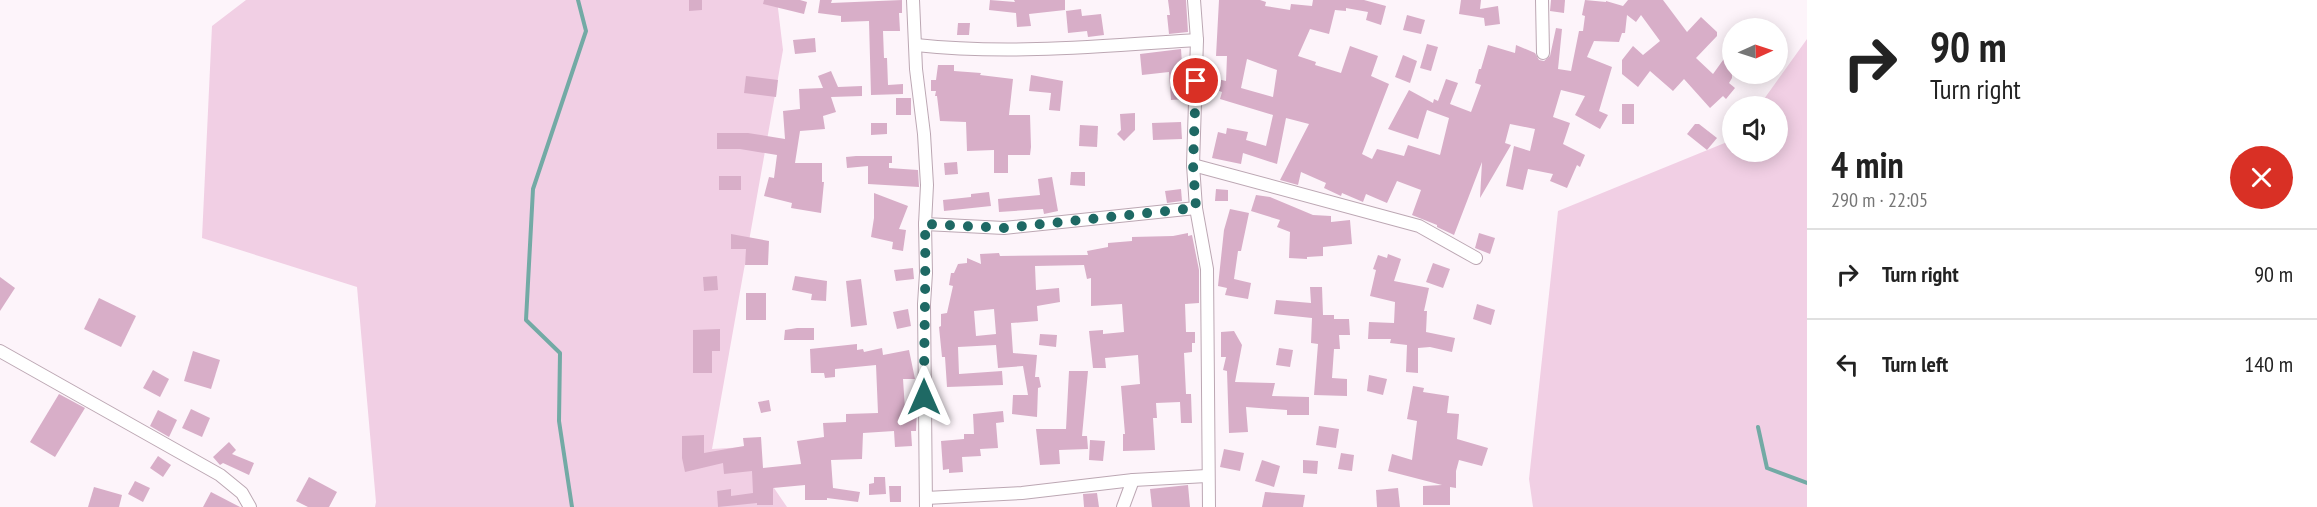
<!DOCTYPE html>
<html lang="en">
<head>
<meta charset="utf-8">
<style>
	:root { --surface:#fff; --page:#f6f6f6; --text:#222; --muted:#767676; --line:#e0e0e0 }
	body { margin:0; font-family:"PT Sans Narrow",sans-serif; background:var(--page); color:var(--text); height:100vh; display:flex; flex-direction:column; font-size:22px; white-space:nowrap }
	* { box-sizing:border-box; margin:0 }
	p { font-size:20px; color:var(--muted) }
	.icon { flex:none; width:33px; height:33px; fill:none; stroke:currentColor; stroke-width:2; stroke-linecap:round; stroke-linejoin:round }
	.map { position:relative; flex:1; overflow:hidden }
	.drawer { display:flex; flex-direction:column; background:var(--surface); width:510px }
	.drawer>* { flex:none }
	.guide { background:#fff; color:var(--text); overflow:hidden }
	.needle { width:39px; rotate:87deg }
	.buttons { position:absolute; left:1722px; top:18px; display:grid; gap:12px }
	.buttons a { display:grid; place-items:center; width:66px; height:66px; border-radius:50%; background:var(--surface); box-shadow:0 3px 15px #0003; font-size:30px }
	.pin { position:absolute; display:grid; place-items:center; width:51px; height:51px; color:#fff; margin:-26px; border:3px solid #fff; border-radius:50%; box-shadow:0 2px 6px #0007 }
	.me { position:absolute; width:66px; margin:-33px; rotate:0deg; stroke-linejoin:round; filter:drop-shadow(0 0 4px #0008) }
	.turn { display:flex; align-items:center; gap:21px; height:126px; padding:0 24px; font-size:27px }
	.turn .icon { width:78px; height:78px; stroke-width:2.5 }
	.turn b { display:block; font-size:42px; line-height:51px }
	.round { display:grid; place-items:center; flex:none; width:63px; height:63px; border-radius:32px; background:var(--page) }
	.overview { display:flex; align-items:center; justify-content:space-between; height:102px; padding:0 24px }
	h1 { font-size:36px; font-weight:700; line-height:45px }
	ul { padding:0; list-style:none }
	li { display:flex; align-items:center; gap:18px; height:90px; padding:0 24px; border-top:2px solid var(--line) }
	li div { flex:1 }
	li b { display:block; font-size:22px }
	li em { font-style:normal }
	main { display:flex; flex:1; min-height:0 }
	.map>svg:first-child { display:block }
	.green { fill:#f1cfe4 }
	.lines { fill:none; stroke-linecap:round; stroke-linejoin:round }
	.stream { stroke:#73aaa5; stroke-width:4 }
	.building { fill:#d8aec8; fill-rule:evenodd }
	.minor-casing { stroke:#bca7b3; stroke-width:14 }
	.minor { stroke:#fff; stroke-width:12 }
	.route { stroke:#1e6964; stroke-width:10; stroke-dasharray:0 18 }
</style>
</head>
<body>
<main>
<div class="map">
<svg width="1807" height="507" viewBox="0 0 1807 507">
	<rect width="100%" height="100%" fill="#fdf4fa"/>
	<g class="green">
		<path d="M246 0H777L783 50 712 449 746 447 787 507H375L376 502 357 287 202 238 212 26Z"/>
		<path d="M1807 39V507H1533L1529 479 1558 211 1732 140V152H1778V106H1759Z"/>
	</g>
	<g class="lines">
		<g class="stream">
			<path d="M1758 427 1767 468 1807 483"/>
			<path d="M572 507 559 421 560 353 526 320 533 189 586 31 578 0"/>
		</g>
	</g>
	<g class="building">
		<path d="M689 0H702V10L689 11Z"/>
		<path d="M764 0H800L807 2 804 14 763 4Z"/>
		<path d="M820 0H832L831 3 902 0V13H899L900 31H883L884 58H887L888 85 903 84V94L871 95 869 21 841 22V16L818 13Z"/>
		<path d="M990 0 1015 2 1014 0H1065V10L1029 14 1031 26 1017 27 1016 13 989 10Z"/>
		<path d="M1168 0H1186L1188 32 1169 34 1167 15H1170Z"/>
		<path d="M1219 0H1260L1266 2 1265 6 1290 10 1291 4 1312 6 1313 0H1364L1386 6 1381 25 1366 20 1368 12 1346 8V11L1335 10 1329 34 1310 29 1298 56 1316 62 1315 65 1341 73 1350 46 1378 56 1371 76 1389 84 1362 154 1372 159 1377 149 1404 156 1408 145 1440 155 1449 118 1427 110 1418 139 1388 129 1409 90 1433 103 1434 99 1438 101 1446 79 1458 83 1450 104 1471 112 1481 85 1475 83 1479 69H1481L1488 45 1515 53 1516 45 1535 53 1539 60 1544 61 1550 56 1556 28 1562 29 1558 69 1571 71 1579 31H1583L1585 16 1582 15 1585 0 1606 2V1L1623 6 1628 0H1663L1687 32 1701 17 1717 32V36L1696 58 1713 74 1726 56 1732 61V78L1729 83 1735 88 1726 99 1723 96 1710 108 1684 79 1673 91 1650 71 1638 87 1622 74V60L1633 46 1643 55 1660 41 1641 15 1636 22 1627 15 1625 33H1622L1619 42 1594 41 1587 57 1612 67 1599 111 1608 115 1600 129 1575 115 1585 96 1561 90 1553 117 1570 123 1563 144 1585 155 1580 167 1577 165 1567 188 1550 181 1553 174 1528 169 1523 190 1506 186 1514 146 1530 151 1535 129 1510 124 1505 143 1511 145 1480 198 1482 162 1454 235 1437 227V225L1412 215 1421 190 1397 181 1387 203 1366 194 1363 202 1342 193 1341 196 1324 188 1326 183 1301 172 1298 185 1280 180 1309 124 1286 118 1277 164 1243 153 1241 164 1212 158 1218 132 1226 134 1227 128 1248 132 1246 140 1266 146 1273 115 1220 99 1222 92 1210 88 1213 78 1226 81 1227 56H1216ZM1247 59 1277 70 1273 97 1241 88Z"/>
		<path d="M1461 0H1481L1480 9 1498 6 1500 24 1485 26 1484 18 1459 14Z"/>
		<path d="M1551 0H1565L1564 13 1550 11Z"/>
		<path d="M1081 9 1082 16 1101 14 1104 35 1088 37 1087 31 1068 33 1066 11Z"/>
		<path d="M1407 15 1425 20 1421 34 1403 30Z"/>
		<path d="M958 23H970L969 35H957Z"/>
		<path d="M815 38 816 52 795 54 793 40Z"/>
		<path d="M1427 44 1438 47 1431 71 1420 68Z"/>
		<path d="M1181 49 1183 78 1188 77 1187 99 1171 100 1169 72 1142 75 1140 54Z"/>
		<path d="M1403 55 1417 61 1410 83 1395 77Z"/>
		<path d="M938 65H954V71L981 73 980 75 1013 79 1009 115H1030L1031 147 1030 155H1008V173H994V150L967 151 966 122 940 121 937 96H935L936 91H931V80H936Z"/>
		<path d="M831 71 838 87 862 86V96L831 97 836 112 823 116 825 129 800 131 795 163H822V182H824L821 213 791 208 792 203 764 196 769 177 774 178 777 155 740 149H717V133H748L785 139 783 111 800 109 799 89 823 88 818 76Z"/>
		<path d="M1031 75 1063 81 1060 111 1049 110 1051 93 1029 91Z"/>
		<path d="M746 76 778 80 776 97 744 93Z"/>
		<rect x="896" y="98" width="15" height="17"/>
		<rect x="1622" y="104" width="12" height="20"/>
		<path d="M1135 113V130L1124 141 1117 134 1121 130 1120 114Z"/>
		<path d="M1181 122 1182 139 1153 140 1152 123Z"/>
		<path d="M871 123H887V134L871 135Z"/>
		<path d="M1695 124H1699L1717 138 1707 150 1687 134Z"/>
		<path d="M1080 125 1098 126 1097 147 1079 146Z"/>
		<path d="M856 156H892V163H889V168L918 170 919 187 868 184V166L847 168 846 157Z"/>
		<path d="M957 162 958 174 945 175 944 163Z"/>
		<path d="M1071 172H1085V186L1070 185Z"/>
		<rect x="719" y="176" width="22" height="14"/>
		<path d="M1052 177 1058 211 1044 214 1043 209 999 212 998 199 1040 195 1038 179Z"/>
		<path d="M1181 189 1182 201 1167 203 1165 191Z"/>
		<path d="M1216 189 1228 190V201H1215Z"/>
		<path d="M989 192 991 206 944 211 943 200 971 197V194Z"/>
		<path d="M874 193 908 206 899 229 906 230 903 251 892 249 893 242 871 237 874 218Z"/>
		<path d="M1256 195 1270 197 1313 215 1331 216V222L1350 220 1352 244 1323 247V256L1307 257V259L1289 258 1290 232 1277 227 1280 220 1251 211Z"/>
		<path d="M1230 209 1249 213 1241 251H1238L1234 279 1251 283 1248 299 1225 295 1227 288 1218 286 1224 230Z"/>
		<path d="M1188 233V236L1192 235 1199 270V303L1185 304 1186 332H1195V343H1192V352L1184 353 1186 394H1191L1192 423H1181L1180 402 1156 403 1157 418H1153L1155 450 1123 451V434H1125L1121 386 1140 384 1138 355 1105 358 1106 368H1093L1089 331 1103 330V334L1124 332 1122 304 1091 306V278L1087 279 1084 265 1035 266 1036 290 1059 288 1060 302 1037 306 1038 321 1011 323 1013 353 1037 355 1035 377H1039L1041 387 1038 388 1037 417 1012 414 1013 395H1028L1023 366 998 368 996 345 958 347 959 374 1002 371 1003 385 947 387 945 357H942L939 327 941 326V314L947 313 953 286 949 285 951 273H954L958 264 967 263V258L981 264 980 254 999 253 1000 256 1088 255 1087 251 1108 247V243L1132 241V237L1173 236ZM994 309 996 334 976 336 974 311Z"/>
		<path d="M1479 233 1495 238 1490 254 1475 248Z"/>
		<path d="M731 234 769 241 768 265H745L746 249H731Z"/>
		<path d="M1388 254 1401 259 1394 281 1429 288 1424 311H1427L1426 332 1455 338 1452 352 1430 347 1418 348V373L1406 372 1407 345 1390 343 1391 339H1368L1369 322 1394 323 1395 302 1370 296 1376 270 1373 269 1378 255 1387 258Z"/>
		<path d="M1433 263 1450 269 1443 288 1426 282Z"/>
		<path d="M913 268 914 279 896 281 894 270Z"/>
		<path d="M717 276 718 290 704 291 703 277Z"/>
		<path d="M795 276 827 281 826 301 811 300 812 294 792 290Z"/>
		<path d="M0 277 15 288 0 311Z"/>
		<path d="M861 279 867 325 851 327 846 281Z"/>
		<path d="M1310 287H1322L1323 315H1334V319H1349L1350 335H1339L1340 349H1334L1332 378 1347 379V396L1314 395 1318 344 1311 343 1312 318 1274 314 1276 300 1311 303Z"/>
		<rect x="746" y="293" width="20" height="27"/>
		<path d="M99 298 136 316 121 347 84 329Z"/>
		<path d="M1477 304 1495 310 1491 325 1473 319Z"/>
		<path d="M908 309 911 326 897 329 893 312Z"/>
		<path d="M797 328H814V340H784L785 330Z"/>
		<path d="M720 329V351H712V373H693V330Z"/>
		<path d="M1234 331 1242 345 1235 382 1275 383 1272 396 1309 397V415H1287V410L1246 407 1248 432 1229 433 1227 371 1223 370 1226 357H1221V332Z"/>
		<path d="M1040 334 1057 335 1056 347 1039 345Z"/>
		<path d="M857 344V350L863 349 864 352 882 348 883 355 909 350 915 379H903L905 409H917L916 431H911L912 446 895 447 894 431 863 433 862 459 831 460 833 488 860 492 858 502 827 498V500H805V485L773 488V505H757V503L718 507 717 491 731 489V496L753 493 752 471 724 474 723 463 685 472 682 458V436L704 435V453L744 446 743 438 761 437 763 468 801 464 797 441 824 437 823 423 846 422V414L878 413 876 365 835 369V377L825 378 824 373H811L810 349Z"/>
		<path d="M1279 348 1293 350 1290 367 1276 365Z"/>
		<path d="M193 351 220 360 211 389 184 381Z"/>
		<path d="M153 370 169 379 160 397 143 388Z"/>
		<path d="M1069 371H1088L1082 436H1087L1088 449 1059 450 1060 464 1040 465 1036 429H1066Z"/>
		<path d="M1369 375 1387 379 1383 395 1367 391Z"/>
		<path d="M1413 386 1424 388 1423 392 1449 396 1447 413 1459 414 1457 439 1488 448 1482 466 1459 460 1456 471V488L1450 487V505H1423V486L1442 485 1388 471 1392 454 1412 460 1417 421 1407 419Z"/>
		<path d="M59 394 85 408 55 457 30 442Z"/>
		<path d="M769 400 771 411 761 413 758 402Z"/>
		<path d="M191 409 210 418 202 437 182 428Z"/>
		<path d="M158 410 177 420 169 437 150 426Z"/>
		<path d="M1003 411 1004 422 996 423 998 448 980 449 981 456 962 457 963 472 949 473V469L943 470 941 441 964 439V434H974L973 414Z"/>
		<path d="M1319 426 1339 429 1336 448 1316 445Z"/>
		<path d="M1090 440 1105 441 1103 461 1089 460Z"/>
		<path d="M229 442 236 450 232 454 254 463 249 475 223 463 220 465 213 457Z"/>
		<path d="M1224 449 1244 453 1240 471 1220 467Z"/>
		<path d="M1341 453 1354 455 1352 471 1338 469Z"/>
		<path d="M158 456 171 465 163 477 150 468Z"/>
		<path d="M1262 460 1280 466 1274 487 1255 481Z"/>
		<path d="M1303 460 1318 461 1317 474 1303 473Z"/>
		<path d="M309 477 337 492 329 507H308L296 501Z"/>
		<path d="M874 477H885L886 494 869 495V484L874 483Z"/>
		<path d="M135 481 150 488 143 502 128 494Z"/>
		<path d="M1188 485 1190 507H1152L1150 489Z"/>
		<path d="M889 486H901V502H890Z"/>
		<path d="M94 487 122 495 119 507H88Z"/>
		<path d="M1398 488 1400 507H1377L1376 490Z"/>
		<path d="M211 492 240 507H203Z"/>
		<path d="M1265 492 1305 495 1303 507H1262Z"/>
		<path d="M1097 493 1099 507H1084L1083 494Z"/>
	</g>
	<g class="lines">
		<g class="minor-casing">
			<g id="minor">
				<path d="M913 0 916 69 924 134 927 185 925 224 926 273 924 304 926 507"/>
				<path d="M1194 0 1197 40 1193 165 1196 208 1207 269 1209 507"/>
				<path d="M1542 0 1543 53"/>
				<path d="M916 45C1009 55 1103 46 1197 40"/>
				<path d="M1193 165 1419 226 1476 258"/>
				<path d="M925 224 1004 228 1196 208"/>
				<path d="M0 351 220 475 242 493 250 507"/>
				<path d="M926 498 1022 493 1133 480 1207 476"/>
				<path d="M1123 507 1133 480"/>
			</g>
		</g>
		<use href="#minor" class="minor"/>
	</g>
	<g class="lines">
		<path class="route" d="M924 397C924 339 926 281 925 224L1004 228 1196 208 1193 165 1196 81"/>
	</g>
</svg>
<div class="buttons">
<a><svg class="needle" viewBox="-14 -14 28 28"><path d="M0-13l5 13h-10z" fill="#e53935"/><path d="M0 13l5-13h-10z" fill="#767676"/></svg></a>
<a><svg class="icon" aria-label="sound" viewBox="0 0 24 24"><path d="M4 9h4l5-4v14l-5-4H4zM17 9q2 3 0 6"/></svg></a>
</div>
<div class="pin" style="left:1196px;top:81px;background:#d93025"><svg class="icon" aria-label="arrive" viewBox="0 0 24 24"><path d="M6 21V4h12l-3 4 3 4H6"/></svg></div>
<svg class="me" style="left:924px;top:397px" viewBox="-20 -20 40 40"><path d="M0-17L14 15 0 8-14 15z" fill="#1e6964" stroke="#fff" stroke-width="4"/></svg>
</div>
<section class="drawer">
<div class="guide">
<div class="turn"><svg class="icon" aria-label="right" viewBox="0 0 24 24"><path d="M7 20v-9h11M14 6l5 5-5 5"/></svg><div><b>90 m</b>Turn right</div></div>
</div>
<div class="overview"><div><h1>4 min</h1><p>290 m · 22:05</p></div><a class="round" style="background:#d93025;color:#fff"><svg class="icon" aria-label="close" viewBox="0 0 24 24"><path d="M6 6l12 12M18 6L6 18"/></svg></a></div>
<ul>
<li><svg class="icon" aria-label="right" viewBox="0 0 24 24"><path d="M7 20v-9h11M14 6l5 5-5 5"/></svg><div><b>Turn right</b></div><em>90 m</em></li>
<li><svg class="icon" aria-label="left" viewBox="0 0 24 24"><path d="M17 20v-9H6M10 6l-5 5 5 5"/></svg><div><b>Turn left</b></div><em>140 m</em></li>
</ul>
</section>
</main>
</body>
</html>
